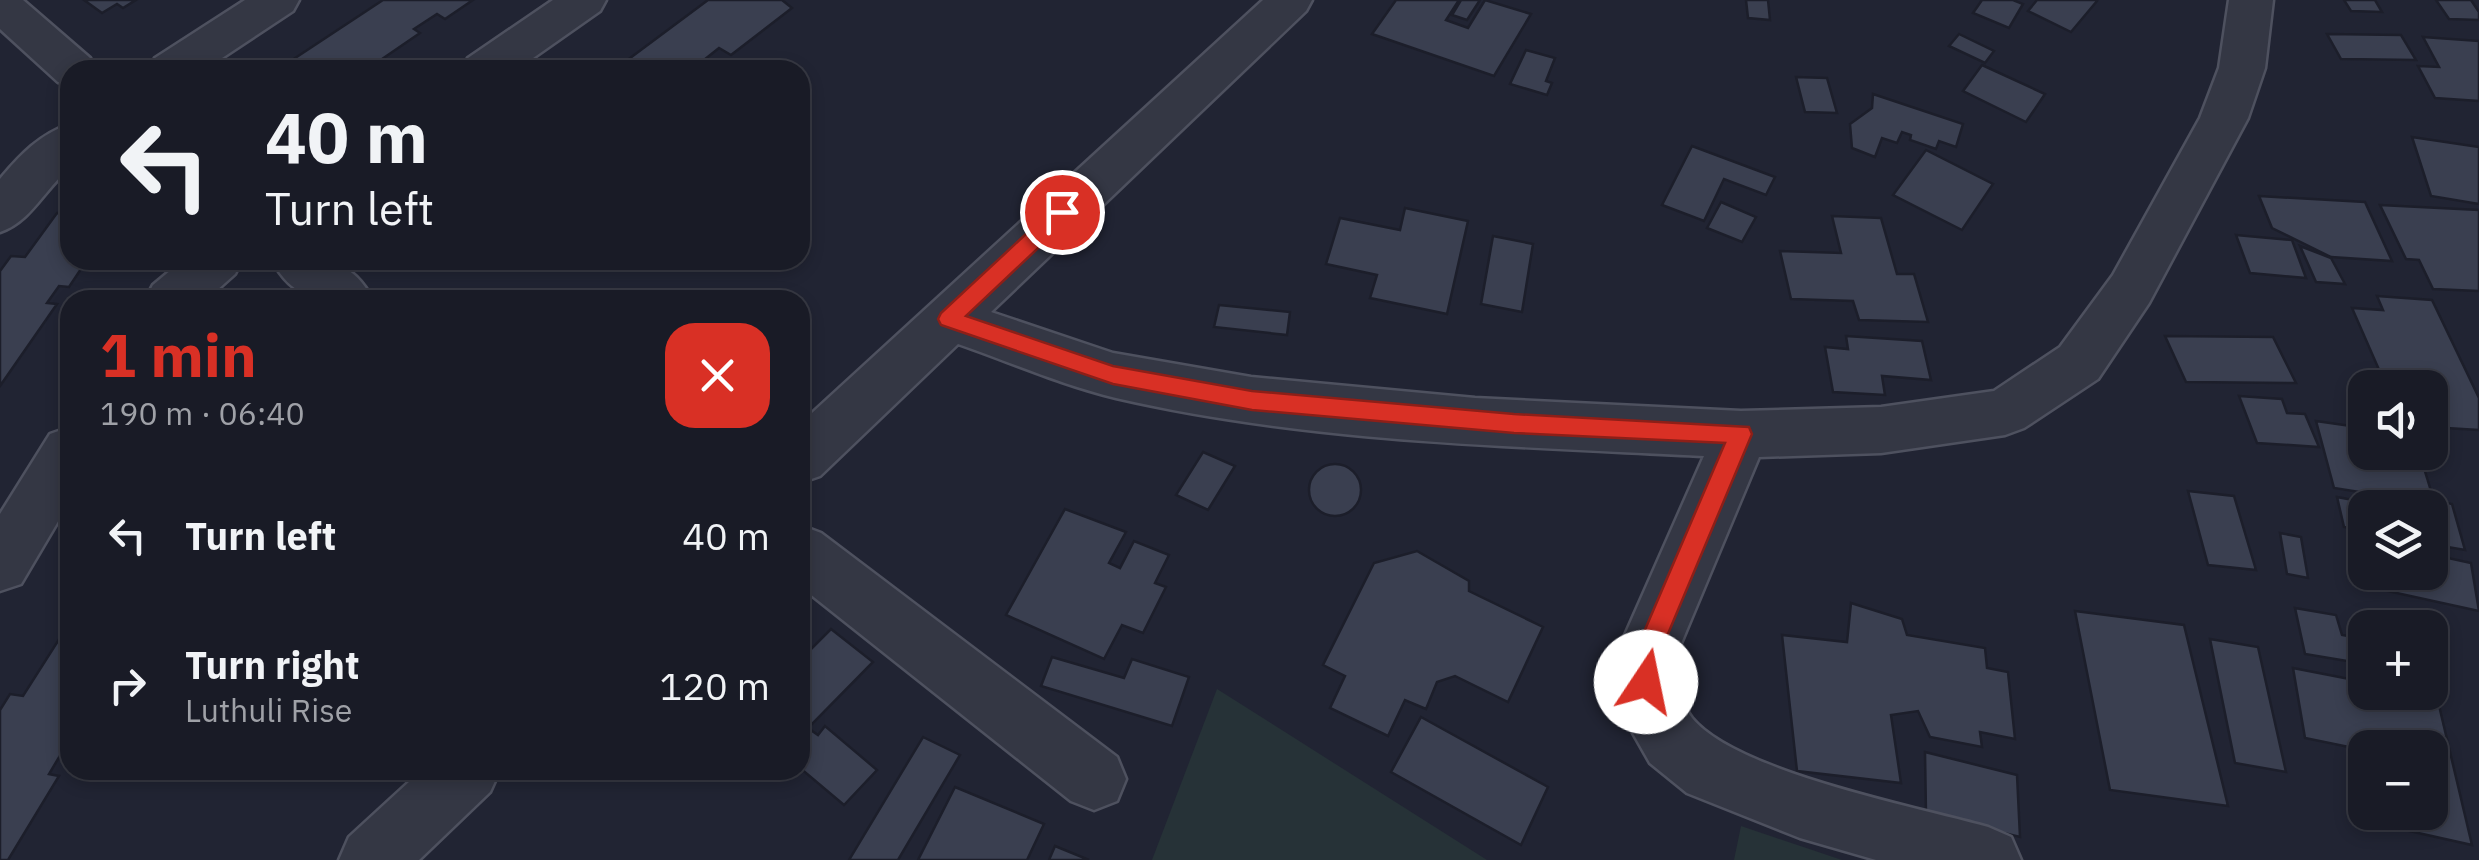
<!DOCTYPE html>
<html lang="en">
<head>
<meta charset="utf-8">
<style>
	:root { --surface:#191b26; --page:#262832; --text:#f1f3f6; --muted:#9fa1a7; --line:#373943; --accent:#d93025 }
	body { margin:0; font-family:"IBM Plex Sans",sans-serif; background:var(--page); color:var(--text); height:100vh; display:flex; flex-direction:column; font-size:38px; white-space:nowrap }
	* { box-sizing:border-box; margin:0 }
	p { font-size:32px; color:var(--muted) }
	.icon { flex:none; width:55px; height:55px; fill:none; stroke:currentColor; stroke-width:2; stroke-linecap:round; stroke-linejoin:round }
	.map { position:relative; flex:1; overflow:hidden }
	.sheet { position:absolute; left:60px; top:290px; width:750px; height:490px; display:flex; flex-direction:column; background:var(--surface); border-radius:30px; box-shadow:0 5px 15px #0003,0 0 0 2px var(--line) }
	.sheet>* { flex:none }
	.guide { position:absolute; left:60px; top:60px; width:750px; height:210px; border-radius:30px; box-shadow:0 5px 15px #0003,0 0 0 2px var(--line); background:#191b26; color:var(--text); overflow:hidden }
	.controls { position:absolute; left:2348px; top:370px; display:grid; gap:20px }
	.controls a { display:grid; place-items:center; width:100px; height:100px; border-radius:20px; background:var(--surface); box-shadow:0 5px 15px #0003,0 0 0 2px var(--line); font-size:50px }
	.pin { position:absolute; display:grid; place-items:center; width:85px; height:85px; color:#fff; margin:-42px; border:5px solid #fff; border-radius:50%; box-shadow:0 2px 10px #0007 }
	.me { position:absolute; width:110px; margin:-55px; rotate:11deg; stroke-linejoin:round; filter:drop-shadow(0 0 8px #0008) }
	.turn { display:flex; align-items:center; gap:35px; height:210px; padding:0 40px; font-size:45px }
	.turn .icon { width:130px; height:130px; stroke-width:2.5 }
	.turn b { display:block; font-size:70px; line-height:85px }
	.round { display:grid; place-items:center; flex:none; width:105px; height:105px; border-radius:30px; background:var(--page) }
	.summary { display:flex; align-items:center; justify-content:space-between; height:170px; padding:0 40px }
	h1 { font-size:60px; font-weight:700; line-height:75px; color:var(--accent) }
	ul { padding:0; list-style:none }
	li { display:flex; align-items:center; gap:30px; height:150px; padding:0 40px }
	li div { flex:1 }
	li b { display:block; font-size:38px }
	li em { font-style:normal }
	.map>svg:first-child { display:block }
	.green { fill:#263237 }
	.building { fill:#3a3f50; stroke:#1c1e2a; stroke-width:2.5 }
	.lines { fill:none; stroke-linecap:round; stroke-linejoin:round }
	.minor-casing { stroke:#4e515f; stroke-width:5 }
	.minor { fill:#343744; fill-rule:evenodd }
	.route { fill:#d93025; stroke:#8d1f18; stroke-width:2.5 }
</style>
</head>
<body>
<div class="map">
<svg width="2479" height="860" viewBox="0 0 2479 860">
	<rect width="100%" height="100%" fill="#212433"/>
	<g class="green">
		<path d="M1217 689 1487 860H1152Z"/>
		<path d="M1741 826 1842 860H1734Z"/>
	</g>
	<g class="building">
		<path d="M84 0H136L123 8 117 4 102 13Z"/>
		<path d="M383 0H473L445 19 437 14 414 29 420 33 366 70H277Z"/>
		<path d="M708 0H782L792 8 731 55 719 48 704 60 714 67 710 70H614Z"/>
		<path d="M1396 0H1459L1446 20 1468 28 1485 0 1531 14 1494 76 1372 34Z"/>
		<path d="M1461 0H1480L1467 20 1452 15Z"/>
		<path d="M1746 0H1768L1770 20 1748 18Z"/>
		<path d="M1982 0H2013L2023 4 2009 28 1973 13Z"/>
		<path d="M2037 0H2095L2097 1 2071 32 2028 11Z"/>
		<path d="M2344 0H2375L2382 12 2351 11Z"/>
		<path d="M2436 0H2471L2479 12V20L2449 19Z"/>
		<path d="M1959 34 1994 51 1985 63 1949 46Z"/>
		<path d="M2327 34 2401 35 2416 60 2341 59Z"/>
		<path d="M2423 37 2479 41V101L2435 98 2418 66 2439 67Z"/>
		<path d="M1526 50 1555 58 1546 81 1552 83 1547 95 1510 84Z"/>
		<path d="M1982 65 2045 94 2026 122 1963 91Z"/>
		<path d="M1796 77 1827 78 1837 113 1805 112Z"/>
		<path d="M1873 94 1963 124 1956 147 1939 141 1936 149 1910 140 1911 135 1902 132 1897 143 1882 138 1875 157 1852 148 1850 124 1872 108Z"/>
		<path d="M2412 137 2479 147V204L2431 196Z"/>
		<path d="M1692 146 1775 177 1766 195 1724 179 1704 221 1662 205Z"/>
		<path d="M1926 150 1993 184 1962 230 1893 195Z"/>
		<path d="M2259 196 2365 202 2392 261 2331 257 2272 228Z"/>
		<path d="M1721 202 1756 217 1742 242 1707 228Z"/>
		<path d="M2380 205 2479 210V291L2433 289 2419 260 2406 259Z"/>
		<path d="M1405 208 1468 221 1447 314 1370 298 1377 275 1326 264 1340 218 1400 230Z"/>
		<path d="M57 213 70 214V260H87L69 287 59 286 47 303 57 304 0 386V271L11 256 25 257Z"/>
		<path d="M1832 216 1881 218 1897 274H1914L1928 322 1859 320 1853 301 1791 299 1780 251 1841 253Z"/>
		<path d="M2236 235 2292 240 2306 278 2250 273Z"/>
		<path d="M1493 236 1533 244 1522 312 1481 304Z"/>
		<path d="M2300 246 2331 258 2345 284 2316 282Z"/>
		<path d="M2377 296 2432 300 2479 398V430L2430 427V388H2387L2352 308 2383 310Z"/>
		<path d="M1219 305 1290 312 1287 335 1214 327Z"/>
		<path d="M1846 336 1922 341 1931 380 1882 376 1885 395 1833 392 1825 347 1848 349Z"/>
		<path d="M2165 336 2273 337 2296 383 2186 382Z"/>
		<path d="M2239 396 2282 399 2287 413 2305 414 2319 447 2257 443Z"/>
		<path d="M2316 421 2365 428V452H2419L2435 504 2334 488Z"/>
		<path d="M1203 452 1235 466 1208 510 1176 495Z"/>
		<circle cx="1335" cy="490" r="26"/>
		<path d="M2188 491 2234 496 2256 570 2208 565Z"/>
		<path d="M2337 497 2396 508H2365V531L2344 527Z"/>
		<path d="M2438 501 2452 504 2465 550 2430 544V514L2441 516Z"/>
		<path d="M1065 509 1126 532 1109 563 1120 568 1134 541 1169 555 1155 583 1166 587 1143 633 1122 625 1104 659 1006 615Z"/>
		<path d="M2280 533 2301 537 2308 578 2287 574Z"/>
		<path d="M2351 537 2365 540V572H2430V554L2471 563 2479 611 2360 585Z"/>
		<path d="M1417 551 1469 581V591L1543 627 1508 702 1455 676 1437 682 1426 709 1405 700 1388 736 1330 708 1345 676 1323 665 1374 563Z"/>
		<path d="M1851 603 1902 619 1907 635 1985 648 1987 668 2008 672 2015 739 1980 732 1982 747 1930 737 1918 711 1891 715 1901 783 1797 771 1782 635 1847 642Z"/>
		<path d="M2295 608 2336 615 2342 635 2365 639V664L2305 654Z"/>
		<path d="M2075 611 2184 625 2228 806 2110 790Z"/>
		<path d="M70 622V739L49 774 59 776 8 860H0V710L10 694 23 696Z"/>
		<path d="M831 629 873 662 808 728 818 735 825 726 877 770 844 805 800 768V660Z"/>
		<path d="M2210 639 2258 647 2286 772 2235 763Z"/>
		<path d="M1052 657 1124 678 1132 659 1189 677 1172 726 1041 686Z"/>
		<path d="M2293 668 2365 682V692H2416L2437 697 2472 845 2369 822 2367 812H2430V748H2365V803L2354 748 2305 738Z"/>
		<path d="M1421 717 1548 787 1521 845 1391 772Z"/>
		<path d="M923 737 960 755 898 860H849Z"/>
		<path d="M1925 752 2017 775 2020 837 1926 814Z"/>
		<path d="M955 787 1044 824 1027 860H918Z"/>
		<path d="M1055 846 1089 860H1049Z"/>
	</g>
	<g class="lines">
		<g class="minor-casing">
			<g id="minor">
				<path d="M0 0H23L90 58 97 70H70V85L58 82 0 29Z"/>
				<path d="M245 0H299L293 11 204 70H148L155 58Z"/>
				<path d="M553 0H606L600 11 516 70H461L468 58Z"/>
				<path d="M1263 0H1312L1306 11 991 312 1113 353 1251 377 1475 398 1741 411 1881 407 1994 391 2060 347 2113 275 2200 118 2219 68 2229 0H2273L2265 68 2248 118 2149 303 2098 379 2024 428 2005 435 1881 453 1759 457 1674 660C1677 683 1678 699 1692 718 1736 772 1917 807 1988 827L2011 837 2021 860H1876L1800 838 1687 793 1650 763 1617 705 1614 660 1704 456C1508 446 1307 442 1116 398 1062 385 1010 362 958 344L820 476 800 483V424Z"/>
				<path d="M70 124V168C45 188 31 222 0 232V179C20 155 40 134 70 124Z"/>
				<path d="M183 260H242L235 274 206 300H145L153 285Z"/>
				<path d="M272 260C317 260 349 253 373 300 328 300 296 306 272 260Z"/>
				<path d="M70 427V501L21 584 0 591V514L50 434Z"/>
				<path d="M800 525 821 533 1117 757 1126 779 1117 801 1094 810 1071 801 800 586Z"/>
				<path d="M422 770H500L490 792 419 860H339L349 837Z"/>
			</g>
		</g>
		<use href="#minor" class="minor"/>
	</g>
	<path class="route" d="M1062 205 1070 207 1073 212 1070 218 966 316 1113 366 1252 391 1514 414 1749 427 1752 434 1657 660 1659 682 1655 691 1646 694 1637 691 1632 660 1725 443 1514 433 1252 410 1113 384 941 325 938 319 941 313 1055 207Z"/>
</svg>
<div class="controls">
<a><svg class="icon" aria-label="sound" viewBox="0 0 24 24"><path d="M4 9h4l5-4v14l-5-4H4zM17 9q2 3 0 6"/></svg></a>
<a><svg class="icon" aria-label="layers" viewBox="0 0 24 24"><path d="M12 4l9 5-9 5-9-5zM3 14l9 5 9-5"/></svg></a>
<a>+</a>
<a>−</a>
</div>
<div class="pin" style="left:1062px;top:212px;background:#d93025"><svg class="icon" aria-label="arrive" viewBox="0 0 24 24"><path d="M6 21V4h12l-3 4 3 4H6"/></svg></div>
<svg class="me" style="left:1646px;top:682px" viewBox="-20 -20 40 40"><circle r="19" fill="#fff"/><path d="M0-13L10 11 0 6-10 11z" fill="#d93025"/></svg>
<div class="guide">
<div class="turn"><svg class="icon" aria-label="left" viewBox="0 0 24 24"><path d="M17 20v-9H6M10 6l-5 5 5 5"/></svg><div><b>40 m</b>Turn left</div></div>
</div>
<section class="sheet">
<div class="summary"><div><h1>1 min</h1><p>190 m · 06:40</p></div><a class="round" style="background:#d93025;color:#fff"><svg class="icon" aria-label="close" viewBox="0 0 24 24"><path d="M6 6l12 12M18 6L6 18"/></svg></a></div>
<ul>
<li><svg class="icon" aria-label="left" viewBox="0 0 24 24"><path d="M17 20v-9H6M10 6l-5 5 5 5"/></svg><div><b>Turn left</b></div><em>40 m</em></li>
<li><svg class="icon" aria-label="right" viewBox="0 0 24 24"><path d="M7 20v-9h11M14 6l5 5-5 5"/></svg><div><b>Turn right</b><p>Luthuli Rise</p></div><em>120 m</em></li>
</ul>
</section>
</div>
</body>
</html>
